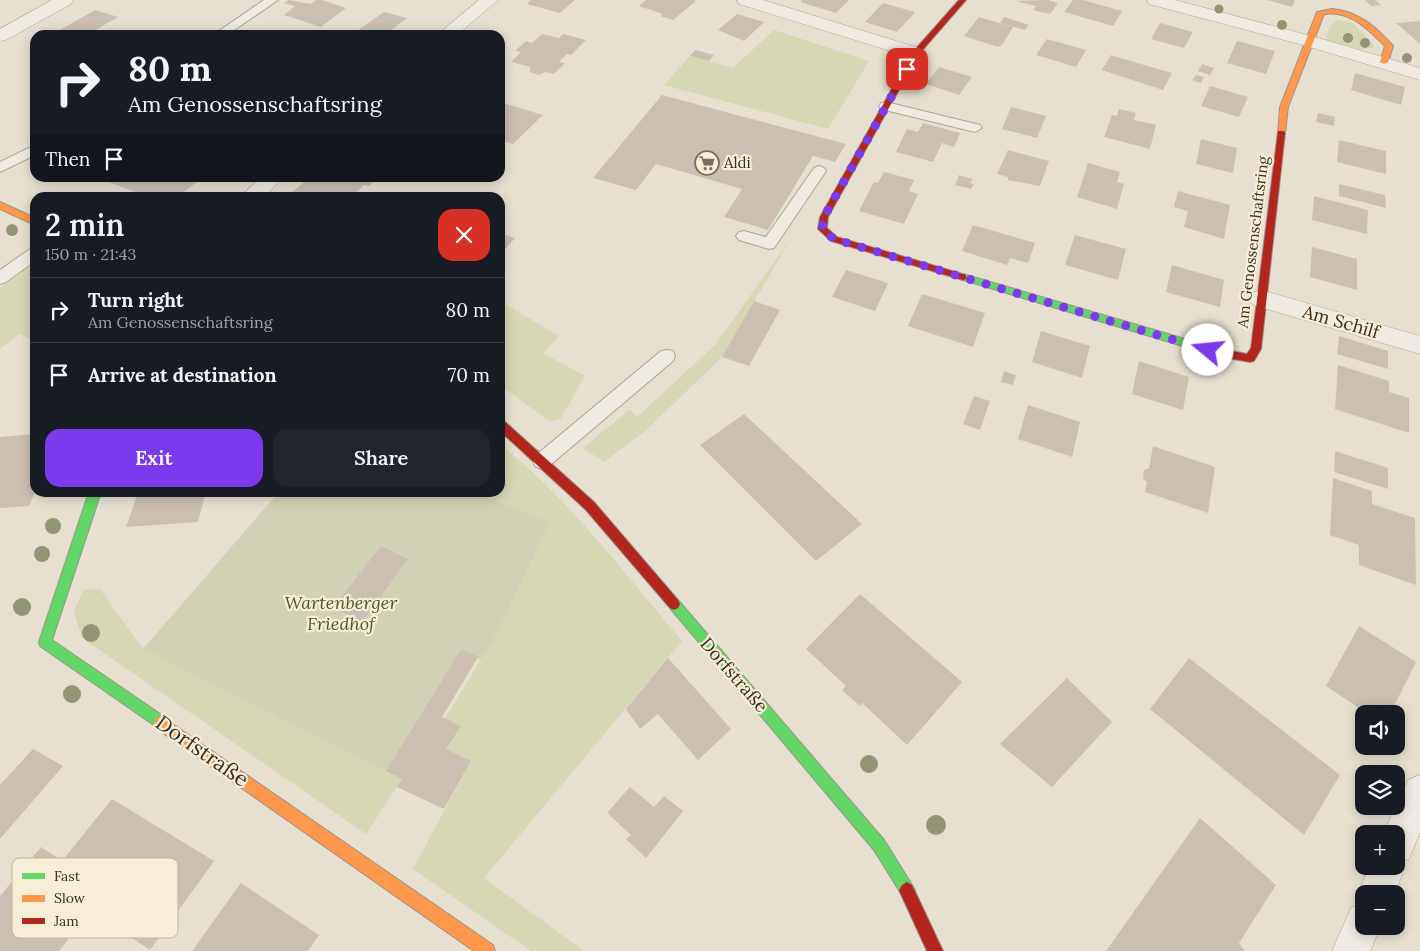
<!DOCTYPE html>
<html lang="en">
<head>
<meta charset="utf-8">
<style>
	:root { --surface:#171b24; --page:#20242c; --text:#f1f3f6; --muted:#9ea1a6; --line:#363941; --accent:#7c3aed }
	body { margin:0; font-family:Lora,serif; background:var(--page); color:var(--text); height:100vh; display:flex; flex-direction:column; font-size:19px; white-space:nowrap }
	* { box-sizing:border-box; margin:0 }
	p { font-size:16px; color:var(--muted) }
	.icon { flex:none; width:28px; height:28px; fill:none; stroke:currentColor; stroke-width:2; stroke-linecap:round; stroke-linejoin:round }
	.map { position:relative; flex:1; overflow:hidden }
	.details { position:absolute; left:30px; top:192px; width:475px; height:305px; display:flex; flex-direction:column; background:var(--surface); border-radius:15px; box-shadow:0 2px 12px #0003 }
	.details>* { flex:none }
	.guide { position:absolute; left:30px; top:30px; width:475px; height:152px; border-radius:15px; box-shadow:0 2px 12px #0003; background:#171b24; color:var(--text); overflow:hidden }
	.tools { position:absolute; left:1355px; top:705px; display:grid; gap:10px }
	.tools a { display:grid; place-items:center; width:50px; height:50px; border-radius:10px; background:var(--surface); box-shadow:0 2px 12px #0003; font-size:25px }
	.pin { position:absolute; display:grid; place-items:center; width:42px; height:42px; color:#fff; margin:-21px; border-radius:10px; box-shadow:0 2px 8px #0006 }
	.me { position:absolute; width:55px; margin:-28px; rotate:287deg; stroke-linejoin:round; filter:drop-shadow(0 0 4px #0008) }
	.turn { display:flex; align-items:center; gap:18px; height:105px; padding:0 15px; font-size:22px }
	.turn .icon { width:65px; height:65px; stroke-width:2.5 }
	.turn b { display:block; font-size:35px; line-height:42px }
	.then { display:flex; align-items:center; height:48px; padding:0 15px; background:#0003; gap:10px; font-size:19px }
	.round { display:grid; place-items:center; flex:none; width:52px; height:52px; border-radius:15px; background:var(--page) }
	.headline { display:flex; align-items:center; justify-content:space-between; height:85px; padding:0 15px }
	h1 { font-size:30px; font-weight:600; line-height:38px }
	.primary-button { display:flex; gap:10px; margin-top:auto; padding:10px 15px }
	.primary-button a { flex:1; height:58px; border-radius:15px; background:var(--accent); color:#fff; font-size:20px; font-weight:600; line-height:58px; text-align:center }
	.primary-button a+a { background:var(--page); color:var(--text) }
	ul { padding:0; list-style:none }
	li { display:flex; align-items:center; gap:15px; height:65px; padding:0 15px; border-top:1px solid var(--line) }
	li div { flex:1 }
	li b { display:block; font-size:19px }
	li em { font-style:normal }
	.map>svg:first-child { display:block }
	.green { fill:#d6d7b3 }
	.cemetery { fill:#d1d1b3 }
	.building { fill:#cbbfb2 }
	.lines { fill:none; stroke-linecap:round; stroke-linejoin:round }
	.lane-casing { stroke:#ada599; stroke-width:2 }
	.street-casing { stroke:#ada599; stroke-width:1 }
	.fast-casing { stroke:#9c958a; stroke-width:2 }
	.slow-casing { stroke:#9c958a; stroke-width:2 }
	.jam-casing { stroke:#9c958a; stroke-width:2 }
	.lane { fill:#efebe3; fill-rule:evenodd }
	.street { fill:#efebe3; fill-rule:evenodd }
	.fast { fill:#63d668; fill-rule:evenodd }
	.slow { fill:#ff974d; fill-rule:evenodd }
	.jam { fill:#b3261e; fill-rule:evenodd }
	.tree { fill:#929673 }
	.route { stroke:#7c3aed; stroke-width:9; stroke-dasharray:0 16.2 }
	.labels { text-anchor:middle; stroke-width:4.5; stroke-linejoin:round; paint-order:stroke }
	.far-poi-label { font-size:15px; fill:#3d2e20; stroke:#f7eed8; text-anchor:start }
	.far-street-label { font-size:15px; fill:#3d2e20; stroke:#f7eed8 }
	.street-label { font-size:18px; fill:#3d2e20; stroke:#f7eed8 }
	.park-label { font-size:18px; font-style:italic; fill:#4d5a26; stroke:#f7eed8 }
	.near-street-label { font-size:21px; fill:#3d2e20; stroke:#f7eed8 }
	.key { fill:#f7eed8; stroke:#bfb4a1; stroke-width:1 }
	.key-label { font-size:14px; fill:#3d2e20 }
</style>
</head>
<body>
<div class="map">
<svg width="1420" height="951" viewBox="0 0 1420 951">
	<rect width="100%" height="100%" fill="#e7e0d1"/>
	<g class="green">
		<path d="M1337 20 1353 23 1374 45 1373 48 1360 49 1326 40 1329 27Z"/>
		<path d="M774 30 869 61 828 129 664 85 690 56 733 68Z"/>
		<path d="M791 238 722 357 644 432 604 462 583 448 630 409 637 417 716 344Z"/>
		<path d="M34 264 35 342 20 334 0 349V288Z"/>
		<path d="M500 295 504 296 500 301 559 336 543 353 585 376 561 418 550 422 500 385Z"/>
		<path d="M500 444C570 500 624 573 682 641L484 878 584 951H531L413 869 471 761 446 749 461 726 445 719 497 633 550 522 477 493 500 492Z"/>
		<path d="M100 589 143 649 402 779 366 834 82 638 74 612 83 590Z"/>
	</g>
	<path class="cemetery" d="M278 493H477L550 522 497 633 481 660 461 649 386 771 143 649Z"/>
	<g class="building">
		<path d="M289 0 311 4 316 0H322L346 8 321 27 284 15 295 6 284 3Z"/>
		<path d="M531 0H575L560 13 527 4Z"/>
		<path d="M646 0H694L696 1 673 20 660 16 663 14 639 6Z"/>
		<path d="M802 0H849L836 13 800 2Z"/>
		<path d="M1048 0 1058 3 1050 14 1033 10 1036 6 1016 1Z"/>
		<path d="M1073 0H1083L1122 11 1113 26 1064 12Z"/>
		<path d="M1267 0H1295L1292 7Z"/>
		<path d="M1365 0H1375L1381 5 1371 6Z"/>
		<path d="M883 3 915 12 897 32 865 22Z"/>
		<path d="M95 10 118 17 87 35H51Z"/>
		<path d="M384 12 407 18 385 35H351Z"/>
		<path d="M737 14 764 22 744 41 718 30Z"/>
		<path d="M979 17 1013 27 1002 45 998 47 964 36Z"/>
		<path d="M1004 17 1029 25 1025 30 1000 23Z"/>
		<path d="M1420 21V44L1396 23Z"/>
		<path d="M1160 23 1193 32 1184 48 1151 39Z"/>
		<path d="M542 34 559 38 563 34 586 40 571 55 567 54 559 62 565 63 554 74 545 72 539 75 530 72V67L511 62 521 52 515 51 526 41 532 43Z"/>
		<path d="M1047 39 1086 50 1076 67 1036 55Z"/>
		<path d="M1237 41 1275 51 1266 74 1227 63Z"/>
		<path d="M695 50 714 55 709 61 690 56Z"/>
		<path d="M1111 55 1134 62 1172 73 1163 90 1102 70Z"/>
		<path d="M1202 64 1214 68 1210 75 1198 71Z"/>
		<path d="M939 67 972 77 959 95 926 84Z"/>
		<path d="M1355 73 1405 87 1401 105 1351 90Z"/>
		<path d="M1196 75 1204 77 1201 83 1192 80Z"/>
		<path d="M1210 86 1248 97 1239 117 1201 106Z"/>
		<path d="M662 95 846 144 835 162 813 156 768 230 724 217 742 189 656 164 636 190 593 178Z"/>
		<path d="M500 102 543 115 513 144 500 140Z"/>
		<path d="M1011 107 1046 116 1037 138 1002 129Z"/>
		<path d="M1119 109 1136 113 1134 120 1156 125 1150 149 1104 137 1112 115 1117 116Z"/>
		<path d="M1318 113 1335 117 1334 126 1316 122Z"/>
		<path d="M923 123 960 133 954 147 942 143 933 162 896 152 907 129 918 132Z"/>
		<path d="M1201 139 1237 148 1233 173 1196 164Z"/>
		<path d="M1339 140 1386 151V174L1337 162Z"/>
		<path d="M1008 150 1049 161 1040 186 1008 180V177L997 174Z"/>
		<path d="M1088 163 1120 172 1117 182 1124 184 1117 209 1077 197Z"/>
		<path d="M884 172 914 180 909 191 918 194 904 224 859 211 874 182 878 183Z"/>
		<path d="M959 175 973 179 970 183 974 184 971 189 955 185Z"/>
		<path d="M98 178H202L176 198H151Z"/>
		<path d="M309 178H378L369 186 364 185 350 198H285Z"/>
		<path d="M1339 184 1385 195 1386 208 1339 196Z"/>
		<path d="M1178 191 1230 205 1224 239 1184 227 1188 211 1174 207Z"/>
		<path d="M1314 196 1368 210 1367 234 1312 220Z"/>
		<path d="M973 225 1035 243 1028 263 1010 258 1007 265 962 251Z"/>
		<path d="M500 233 515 238 500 255Z"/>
		<path d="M1075 235 1126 249 1118 280 1065 265Z"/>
		<path d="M1312 247 1357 259V290L1310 277Z"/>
		<path d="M1172 265 1224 280 1220 307 1166 292Z"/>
		<path d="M846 270 888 283 875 311 832 297Z"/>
		<path d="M922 294 985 313 973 347 908 326Z"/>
		<path d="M754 301 780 310 749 366 722 357Z"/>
		<path d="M1041 331 1090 346 1082 378 1032 362Z"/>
		<path d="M1339 336 1388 351V369L1337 354Z"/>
		<path d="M1139 361 1189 377 1183 410 1132 394Z"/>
		<path d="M1338 365 1389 381V392L1409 398V433L1335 409Z"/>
		<path d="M1004 371 1016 375 1013 385 1001 382Z"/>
		<path d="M974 396 990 401 980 430 963 424Z"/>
		<path d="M1028 405 1080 422 1072 457 1018 439Z"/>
		<path d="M744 414 862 524 816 561 700 445Z"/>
		<path d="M35 434V492L29 506 0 508V437Z"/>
		<path d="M1153 446 1215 467 1208 513 1145 492 1147 482 1143 479 1144 470 1149 468Z"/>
		<path d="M1335 451 1388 468V489L1334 472Z"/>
		<path d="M1333 478 1372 491V504L1415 518 1416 585 1359 565V545L1330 535Z"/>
		<path d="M138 492H206L198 522 126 527Z"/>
		<path d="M381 546 408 559 362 622 333 608Z"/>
		<path d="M860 594 962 682 907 745 862 703 860 706 842 690 846 686 806 649Z"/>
		<path d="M1359 626 1416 662 1390 714H1368L1326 686Z"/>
		<path d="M461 649 478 657 442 717 461 726 446 749 471 761 444 809 397 787 402 779 386 771Z"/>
		<path d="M668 658 731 729 698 760 658 714 640 729 626 709Z"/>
		<path d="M1189 658 1340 775 1304 835 1150 709Z"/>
		<path d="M1067 678 1112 722 1052 787 1000 744Z"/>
		<path d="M33 749 63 766 0 839V785Z"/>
		<path d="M630 787 654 807 664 796 683 811 646 858 626 839 631 835 607 813Z"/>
		<path d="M112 799 214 861 150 950 91 910 59 951H0V896L41 847 62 861Z"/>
		<path d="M1200 818 1276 885 1239 943 1245 951H1106Z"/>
		<path d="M241 883 319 935 308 951H192Z"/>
	</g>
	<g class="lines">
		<g class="lane-casing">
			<g id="lane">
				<path d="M264 0H278L227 35H213Z"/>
				<path d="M886 102 980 125 982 128 975 132 881 109 879 106 881 103Z"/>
				<path d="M35 145V155L0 172V162Z"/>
				<path d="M819 166 824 168 826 171 774 248 769 249 739 240 736 236 739 232 744 231 766 237 814 168Z"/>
				<path d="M35 248V261L6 282 0 284V270L30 249Z"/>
				<path d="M667 350 673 351 675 356 673 361 549 466 542 469 535 466 533 461 535 456 661 351Z"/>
			</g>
		</g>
		<g class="street-casing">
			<g id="street">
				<path d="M52 0H73L71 4 6 40 0 41V29Z"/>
				<path d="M479 0H498L457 35H437Z"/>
				<path d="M737 0H763L922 49 925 53 922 57 916 58 910 57 739 4Z"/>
				<path d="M1147 0H1175L1315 37 1420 68V80L1303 45 1149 4Z"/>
				<path d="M260 178H283L263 198H239Z"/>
				<path d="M1261 290 1420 336V354L1253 305 1249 299 1253 293Z"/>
				<path d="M1420 775V832L1409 859 1403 861 1405 866 1395 894H1364V926H1381L1370 951H1332L1351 908 1361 903 1358 894 1369 866H1396V834H1383L1408 780Z"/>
			</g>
		</g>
		<g class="fast-casing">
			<g id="fast">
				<path d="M963 274 1216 348 1221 352 1216 356 960 279V275Z"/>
				<path d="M89 492H101L52 640 166 718 168 723 166 728 161 730 40 646 39 642Z"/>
				<path d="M674 598 678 600 884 840 912 885 915 890 912 895 907 898 902 895 874 850 670 608 668 604 670 600Z"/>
			</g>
		</g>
		<g class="slow-casing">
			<g id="slow">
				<path d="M1332 9C1358 11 1376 27 1393 46L1388 62 1384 64 1380 62 1385 46C1367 29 1351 10 1324 14L1288 107 1285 133 1284 135H1278L1280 107 1317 12Z"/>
				<path d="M0 202 35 218V225L0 209Z"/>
				<path d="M161 716 493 945 495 951H474L156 728 154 723 156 718Z"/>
			</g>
		</g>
		<g class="jam-casing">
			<g id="jam">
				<path d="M959 0H966L919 54 828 217 827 228 837 237 966 275V279L963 280 831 241 818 229 820 217 912 53Z"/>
				<path d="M1278 131H1284L1285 133 1261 349 1254 361 1250 362 1216 356 1211 352 1216 348 1247 354 1251 348Z"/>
				<path d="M500 420 504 421 594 502 678 600 680 604 678 608 674 610 670 608 586 510 500 431Z"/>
				<path d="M907 882 912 885 943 951H927L899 890 902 885Z"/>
			</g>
		</g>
		<use href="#lane" class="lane"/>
		<use href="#street" class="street"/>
		<use href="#fast" class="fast"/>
		<use href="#slow" class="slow"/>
		<use href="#jam" class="jam"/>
	</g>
	<g class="tree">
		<circle cx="1219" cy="9" r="4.5"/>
		<circle cx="1282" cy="25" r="5"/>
		<circle cx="1348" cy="38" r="5"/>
		<circle cx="1365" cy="43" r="5"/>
		<circle cx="1407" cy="58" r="5"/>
		<circle cx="12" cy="230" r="6"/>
		<circle cx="53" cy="526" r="8"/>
		<circle cx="42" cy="554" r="8"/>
		<circle cx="22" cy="607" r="9"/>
		<circle cx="91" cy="633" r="9"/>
		<circle cx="72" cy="694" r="9"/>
		<circle cx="869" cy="764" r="9"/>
		<circle cx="936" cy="825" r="10"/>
	</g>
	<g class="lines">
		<path class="route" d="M907 69 824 217 822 230 834 239 1208 350"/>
	</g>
	<defs>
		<g id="supermarket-ring" transform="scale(1.25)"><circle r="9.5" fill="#f7eed8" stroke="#786c5e" stroke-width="1.5"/><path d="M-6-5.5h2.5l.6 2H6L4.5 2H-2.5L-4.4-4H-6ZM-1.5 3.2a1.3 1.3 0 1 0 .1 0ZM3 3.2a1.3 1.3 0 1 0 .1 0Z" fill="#786c5e"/></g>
	</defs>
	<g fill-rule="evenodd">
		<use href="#supermarket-ring" x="707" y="163"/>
	</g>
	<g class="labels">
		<g class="far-poi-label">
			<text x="724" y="168">Aldi</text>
		</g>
		<g class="far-street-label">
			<text transform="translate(1253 242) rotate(-83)" y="5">Am Genossenschaftsring</text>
		</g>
		<g class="street-label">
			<text transform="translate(1341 322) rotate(16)" y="6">Am Schilf</text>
			<text transform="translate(734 675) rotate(49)" y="6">Dorfstraße</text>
		</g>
		<g class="park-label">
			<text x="341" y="609">Wartenberger<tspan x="341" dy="21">Friedhof</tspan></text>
		</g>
		<g class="near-street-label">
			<text transform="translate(202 751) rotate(35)" y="7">Dorfstraße</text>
		</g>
	</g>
	<rect x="12" y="858" width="166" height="80" rx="8" class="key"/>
	<rect x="22" y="873" width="23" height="6" fill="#63d668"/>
	<rect x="22" y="895" width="23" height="7" fill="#ff974d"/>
	<rect x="22" y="918" width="23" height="6" fill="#b3261e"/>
	<g class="key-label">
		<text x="54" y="881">Fast</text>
		<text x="54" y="903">Slow</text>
		<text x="54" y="926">Jam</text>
	</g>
</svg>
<div class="tools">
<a><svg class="icon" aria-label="sound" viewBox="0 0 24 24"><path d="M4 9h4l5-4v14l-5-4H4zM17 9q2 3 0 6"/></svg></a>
<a><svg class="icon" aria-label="layers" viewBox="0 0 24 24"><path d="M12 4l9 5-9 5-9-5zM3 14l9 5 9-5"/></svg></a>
<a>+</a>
<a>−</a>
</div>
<div class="pin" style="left:907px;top:69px;background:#d93025"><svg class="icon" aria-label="arrive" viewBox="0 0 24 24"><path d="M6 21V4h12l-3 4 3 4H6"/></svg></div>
<svg class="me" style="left:1208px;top:350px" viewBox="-20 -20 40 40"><circle r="19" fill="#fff"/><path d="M0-13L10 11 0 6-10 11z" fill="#7c3aed"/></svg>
<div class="guide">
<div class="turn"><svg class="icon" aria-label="right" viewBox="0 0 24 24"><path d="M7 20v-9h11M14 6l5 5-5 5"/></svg><div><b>80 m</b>Am Genossenschaftsring</div></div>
<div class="then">Then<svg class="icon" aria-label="arrive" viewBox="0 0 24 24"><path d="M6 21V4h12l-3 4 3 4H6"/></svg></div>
</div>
<section class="details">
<div class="headline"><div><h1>2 min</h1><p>150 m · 21:43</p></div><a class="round" style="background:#d93025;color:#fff"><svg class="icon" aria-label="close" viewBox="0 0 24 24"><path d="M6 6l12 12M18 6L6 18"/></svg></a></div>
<ul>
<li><svg class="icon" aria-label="right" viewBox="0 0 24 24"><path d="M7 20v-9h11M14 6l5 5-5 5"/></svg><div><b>Turn right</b><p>Am Genossenschaftsring</p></div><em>80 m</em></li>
<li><svg class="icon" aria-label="arrive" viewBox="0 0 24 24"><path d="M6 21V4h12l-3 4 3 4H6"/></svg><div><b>Arrive at destination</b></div><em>70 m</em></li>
</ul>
<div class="primary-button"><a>Exit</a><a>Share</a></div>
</section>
</div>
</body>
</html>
